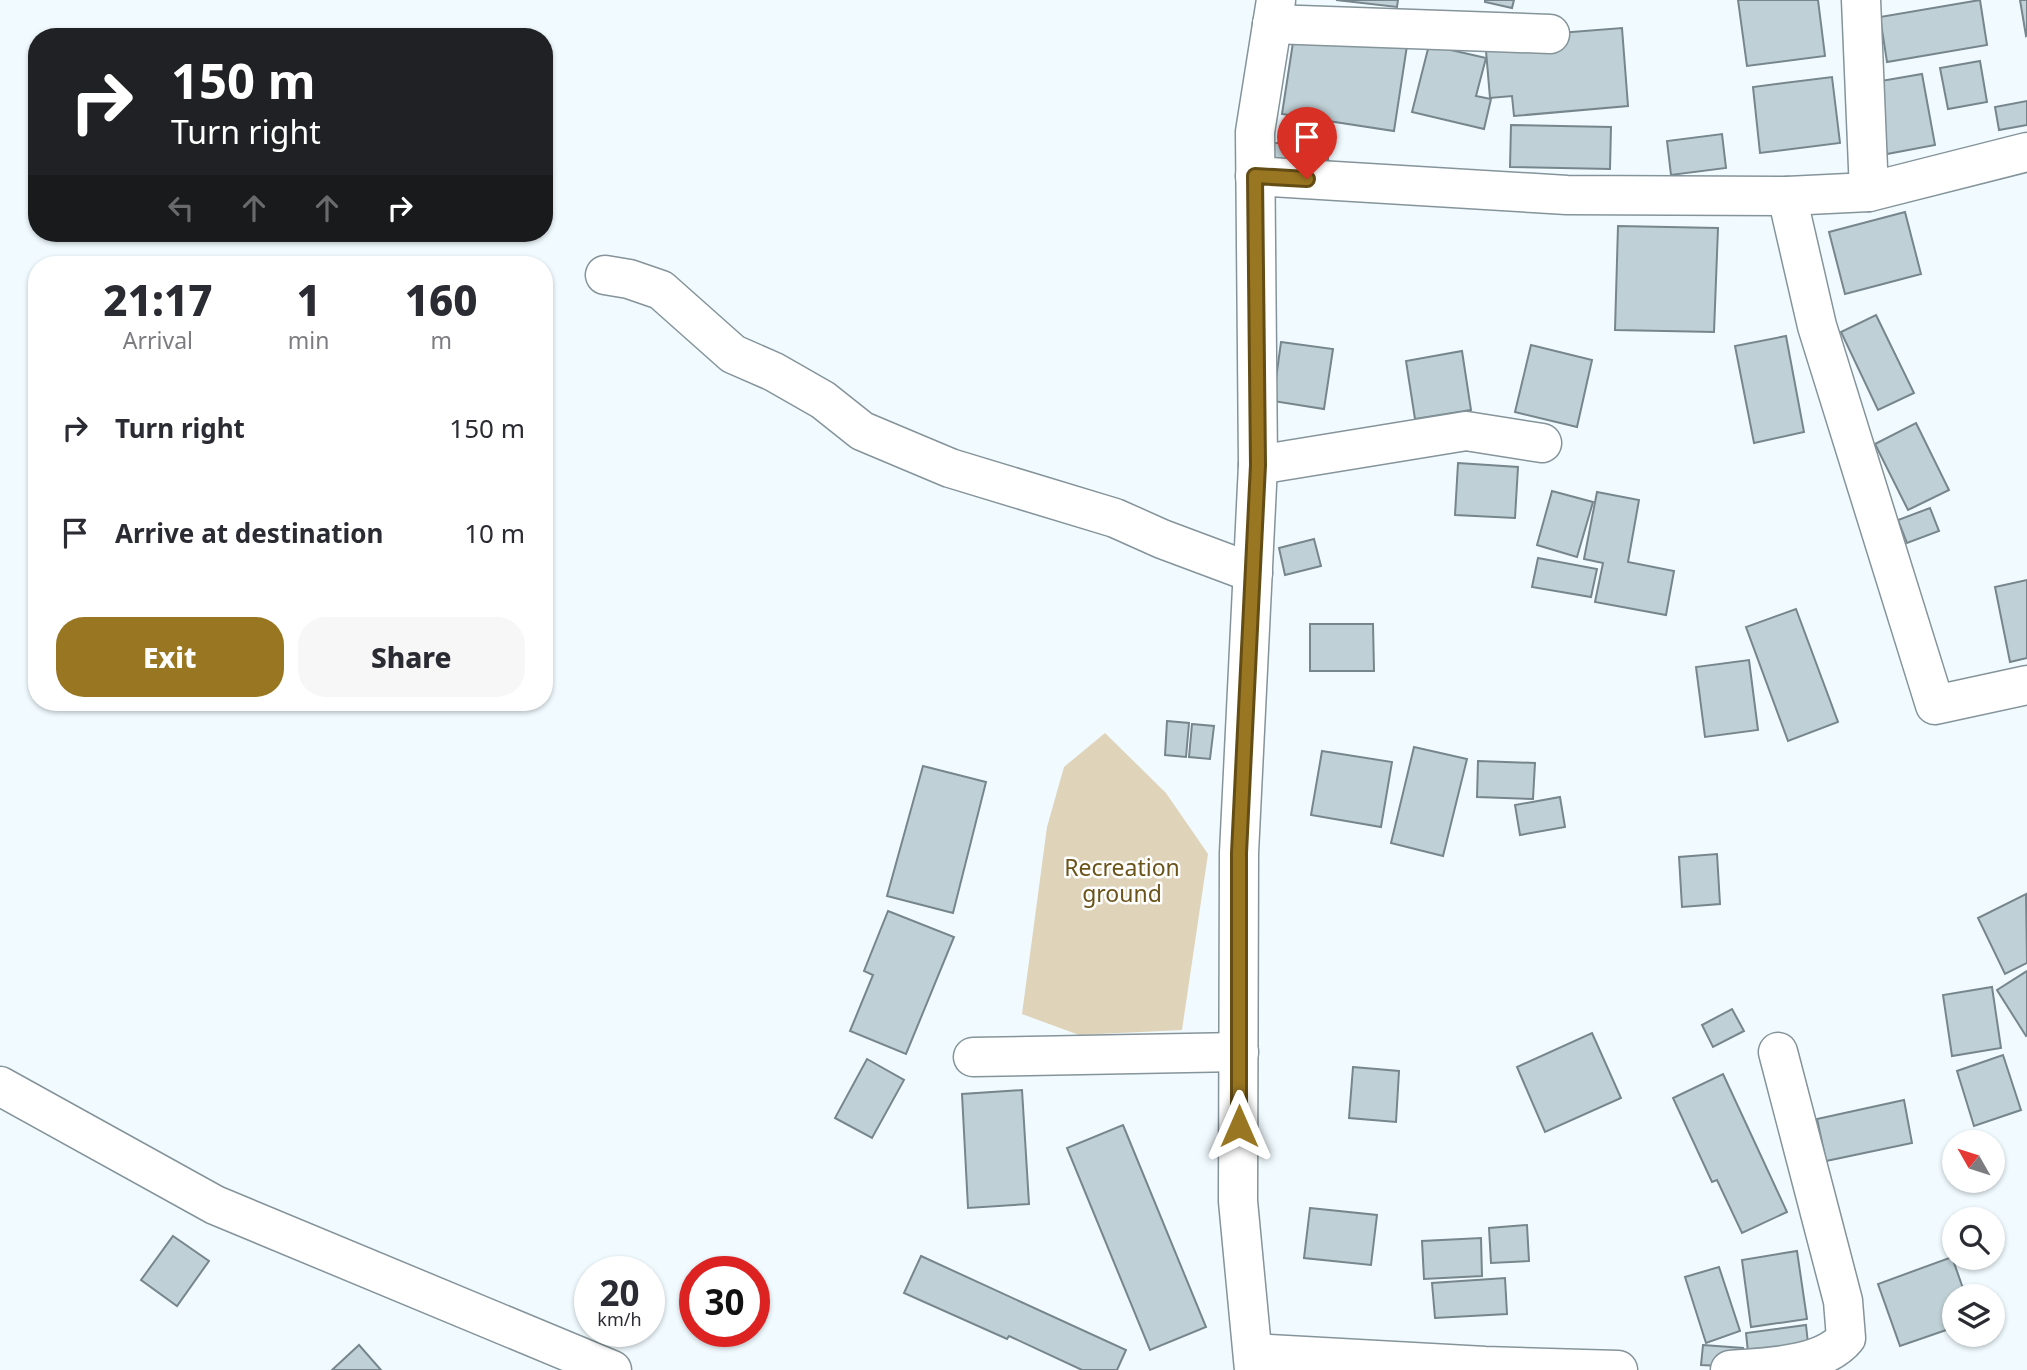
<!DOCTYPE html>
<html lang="en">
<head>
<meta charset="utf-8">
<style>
	:root { --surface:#fff; --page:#f7f7f7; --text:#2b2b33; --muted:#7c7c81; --accent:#997621 }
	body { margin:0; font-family:"Noto Sans",sans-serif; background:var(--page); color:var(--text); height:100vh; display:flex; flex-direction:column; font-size:26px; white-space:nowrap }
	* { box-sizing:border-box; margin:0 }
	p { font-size:23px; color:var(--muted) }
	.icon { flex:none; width:38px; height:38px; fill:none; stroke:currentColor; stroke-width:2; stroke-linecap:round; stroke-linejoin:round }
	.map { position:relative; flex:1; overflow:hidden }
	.drawer { position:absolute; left:28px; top:256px; width:525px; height:455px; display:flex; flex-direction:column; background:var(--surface); border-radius:28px; box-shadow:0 2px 5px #0004 }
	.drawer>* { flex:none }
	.hud { position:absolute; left:28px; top:28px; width:525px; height:214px; border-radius:28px; box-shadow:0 2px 5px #0004; background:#202124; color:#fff; overflow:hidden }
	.needle { width:46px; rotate:309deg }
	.tools { position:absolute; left:1942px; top:1130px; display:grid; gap:14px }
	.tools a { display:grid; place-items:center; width:63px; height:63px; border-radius:50%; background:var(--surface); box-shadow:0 2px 5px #0004; font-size:35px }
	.speed { position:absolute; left:574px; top:1256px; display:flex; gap:14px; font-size:35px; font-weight:700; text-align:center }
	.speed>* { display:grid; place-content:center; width:91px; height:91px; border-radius:50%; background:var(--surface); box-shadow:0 2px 5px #0004; line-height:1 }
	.speed small { font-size:18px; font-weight:400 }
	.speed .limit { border:10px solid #d22; background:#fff; color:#111 }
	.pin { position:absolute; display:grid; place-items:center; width:60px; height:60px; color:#fff; margin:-72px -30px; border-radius:50% 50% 50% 0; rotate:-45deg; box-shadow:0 0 7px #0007 }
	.pin .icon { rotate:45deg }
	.me { position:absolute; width:77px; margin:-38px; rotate:0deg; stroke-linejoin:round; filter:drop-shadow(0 0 5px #0008) }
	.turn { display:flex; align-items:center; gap:24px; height:147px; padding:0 28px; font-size:32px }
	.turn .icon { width:91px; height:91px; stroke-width:2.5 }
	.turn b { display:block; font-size:49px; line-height:60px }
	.lanes { display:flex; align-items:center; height:66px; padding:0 28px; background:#0003; justify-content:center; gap:35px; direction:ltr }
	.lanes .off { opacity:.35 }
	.eta { display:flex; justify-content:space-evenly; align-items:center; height:119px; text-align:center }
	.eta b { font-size:42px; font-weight:800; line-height:49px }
	.cta { display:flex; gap:14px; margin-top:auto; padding:14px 28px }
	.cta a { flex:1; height:80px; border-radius:28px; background:var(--accent); color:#fff; font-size:28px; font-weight:800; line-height:80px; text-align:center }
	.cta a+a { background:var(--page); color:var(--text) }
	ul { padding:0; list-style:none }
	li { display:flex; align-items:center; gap:21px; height:105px; padding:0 28px }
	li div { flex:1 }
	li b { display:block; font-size:26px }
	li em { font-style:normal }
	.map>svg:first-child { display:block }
	.green { fill:#dfd3ba }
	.building { fill:#bfd0d6; stroke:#76868c; stroke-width:2 }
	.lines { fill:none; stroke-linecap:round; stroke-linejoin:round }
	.minor-casing { stroke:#84949a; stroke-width:41 }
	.major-casing { stroke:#84949a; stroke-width:41 }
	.minor { stroke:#fff; stroke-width:38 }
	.major { stroke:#fff; stroke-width:38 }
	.route-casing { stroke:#634d15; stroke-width:18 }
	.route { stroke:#997621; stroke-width:12 }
	.labels { text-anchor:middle; stroke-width:5; stroke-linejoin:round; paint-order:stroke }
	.park-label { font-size:23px; fill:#6b531a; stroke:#fff }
</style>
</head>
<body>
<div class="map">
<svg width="2027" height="1370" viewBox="0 0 2027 1370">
	<rect width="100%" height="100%" fill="#f1fbff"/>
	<path class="green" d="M1105 733 1166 793 1208 854 1182 1030 1079 1035 1022 1014 1047 827 1064 767Z"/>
	<g class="building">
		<path d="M1336 0H1398L1397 7Z"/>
		<path d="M1485 0H1514L1512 8 1485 2Z"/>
		<path d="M1738 0H1818L1825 56 1747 66Z"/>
		<path d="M1980 0 1987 45 1887 62 1880 17Z"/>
		<path d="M2020 0H2027V35L2026 36Z"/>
		<path d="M1296 23 1408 39 1394 131 1282 114Z"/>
		<path d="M1622 28 1628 106 1514 116 1512 96 1490 98 1485 39Z"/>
		<path d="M1429 45 1486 58 1476 96 1491 99 1484 129 1412 112Z"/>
		<path d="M1980 61 1987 102 1948 109 1940 68Z"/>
		<path d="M1922 74 1935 145 1887 154 1875 82Z"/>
		<path d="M1832 77 1840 143 1760 153 1753 87Z"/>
		<path d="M2027 101V125L1999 130 1995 107Z"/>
		<path d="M1511 125 1611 127 1610 169 1510 167Z"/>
		<path d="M1722 134 1726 168 1671 175 1667 141Z"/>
		<rect x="1266" y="143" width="62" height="26"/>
		<path d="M1905 212 1921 274 1845 294 1829 232Z"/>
		<path d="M1618 226 1718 228 1714 332 1615 330Z"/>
		<path d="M1876 315 1914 393 1878 410 1841 332Z"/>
		<path d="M1786 336 1804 432 1754 443 1735 346Z"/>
		<path d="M1281 342 1333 349 1324 409 1273 401Z"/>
		<path d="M1531 345 1592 360 1577 427 1515 412Z"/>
		<path d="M1462 351 1471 410 1415 419 1406 361Z"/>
		<path d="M1916 423 1949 490 1908 510 1875 444Z"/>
		<path d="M1458 463 1518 467 1515 518 1455 515Z"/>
		<path d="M1552 491 1593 502 1577 557 1537 545Z"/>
		<path d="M1597 492 1639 500 1628 562 1674 571 1666 615 1595 602 1603 563 1584 559Z"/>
		<path d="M1930 508 1939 531 1907 543 1898 520Z"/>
		<path d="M1314 539 1321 566 1285 575 1279 548Z"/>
		<path d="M1538 558 1597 569 1591 597 1532 587Z"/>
		<path d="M2027 580V658L2010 662 1995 587Z"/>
		<path d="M1796 609 1838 722 1788 741 1746 627Z"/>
		<path d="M1310 624H1373L1374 671H1310Z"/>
		<path d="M1749 660 1758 730 1705 737 1696 667Z"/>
		<path d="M1167 721 1189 723 1186 757 1165 755Z"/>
		<path d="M1192 724 1214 726 1210 759 1189 757Z"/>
		<path d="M1414 747 1467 759 1443 856 1391 843Z"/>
		<path d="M1322 751 1392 762 1381 827 1311 815Z"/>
		<path d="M1478 761 1535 763 1533 799 1477 797Z"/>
		<path d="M923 766 986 782 953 913 887 896Z"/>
		<path d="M1560 797 1565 827 1520 835 1515 805Z"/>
		<path d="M1717 854 1720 904 1682 907 1679 857Z"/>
		<path d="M2026 894 2027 963 2005 974 1978 918Z"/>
		<path d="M888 911 954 937 906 1054 850 1031 873 975 864 971Z"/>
		<path d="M2027 971V1035L2026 1036 1997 990Z"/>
		<path d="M1992 987 2001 1048 1952 1056 1943 995Z"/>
		<path d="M1732 1009 1744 1031 1713 1047 1702 1025Z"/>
		<path d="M1592 1033 1621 1098 1545 1132 1517 1067Z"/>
		<path d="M2003 1055 2021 1110 1974 1126 1957 1071Z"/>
		<path d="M867 1059 904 1080 872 1138 835 1118Z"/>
		<path d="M1353 1067 1399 1071 1396 1122 1349 1118Z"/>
		<path d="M1723 1074 1787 1212 1742 1233 1717 1180 1712 1182 1673 1098Z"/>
		<path d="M1022 1090 1029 1204 968 1208 962 1094Z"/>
		<path d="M1904 1100 1912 1143 1826 1161 1817 1119Z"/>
		<path d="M1123 1125 1206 1327 1150 1350 1067 1148Z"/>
		<path d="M1310 1208 1377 1215 1371 1265 1304 1258Z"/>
		<path d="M1527 1225 1529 1261 1491 1263 1489 1228Z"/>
		<path d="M173 1236 209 1261 177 1306 141 1280Z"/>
		<path d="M1481 1238 1482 1276 1424 1279 1422 1241Z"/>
		<path d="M1797 1251 1807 1319 1751 1327 1742 1260Z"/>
		<path d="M921 1256 1126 1350 1117 1370H1082L1009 1336 1007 1339 904 1293Z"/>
		<path d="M1952 1257 1966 1297H1955V1327L1900 1346 1878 1284Z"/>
		<path d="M1719 1267 1740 1331 1706 1343 1685 1277Z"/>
		<path d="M1505 1278 1507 1314 1435 1318 1432 1283Z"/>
		<path d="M1806 1325 1809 1353 1749 1361 1746 1333Z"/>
		<path d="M359 1345 381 1370H332Z"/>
		<path d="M1703 1345 1743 1348 1742 1367 1701 1365Z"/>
	</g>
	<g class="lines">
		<g class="minor-casing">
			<g id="minor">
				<path d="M1861 0 1869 192"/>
				<path d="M1272 24 1550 34"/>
				<path d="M1255 176 1567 195 1787 196 1869 192 2027 152"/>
				<path d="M1787 196 1817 326 1935 705 2027 685"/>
				<path d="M605 275 629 279 661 290 733 354 774 372 823 400 862 431 950 468 1115 518 1162 539 1253 573"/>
				<path d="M1258 465 1466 431 1542 443"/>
				<path d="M973 1057 1239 1052"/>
				<path d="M1253 1353 1485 1366 1618 1370"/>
				<path d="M1254 1370 1238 1201 1239 853 1258 465 1255 132 1276 0"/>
				<path d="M1730 1370C1765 1367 1822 1367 1846 1338L1843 1301 1778 1052"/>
			</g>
		</g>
		<g class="major-casing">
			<path id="major" d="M0 1086 215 1205 612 1370"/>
		</g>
		<use href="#minor" class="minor"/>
		<use href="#major" class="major"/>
	</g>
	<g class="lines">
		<g class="route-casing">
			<path id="route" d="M1239 1126V853L1258 465 1255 176 1307 179"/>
		</g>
		<use href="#route" class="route"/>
	</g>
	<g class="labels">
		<g class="park-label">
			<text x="1122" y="876">Recreation<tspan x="1122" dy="26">ground</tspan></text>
		</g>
	</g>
</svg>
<div class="tools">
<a><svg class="needle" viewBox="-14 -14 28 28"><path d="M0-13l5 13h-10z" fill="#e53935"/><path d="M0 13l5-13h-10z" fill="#7c7c81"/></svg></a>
<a><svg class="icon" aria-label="search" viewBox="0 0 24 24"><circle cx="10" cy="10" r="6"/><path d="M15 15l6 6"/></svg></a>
<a><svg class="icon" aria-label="layers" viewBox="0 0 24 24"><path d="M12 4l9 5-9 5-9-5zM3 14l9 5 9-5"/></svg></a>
</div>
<div class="speed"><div>20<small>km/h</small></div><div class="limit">30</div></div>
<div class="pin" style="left:1307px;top:179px;background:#d93025"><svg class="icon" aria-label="arrive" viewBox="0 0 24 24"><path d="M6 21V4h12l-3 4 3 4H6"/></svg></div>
<svg class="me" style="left:1239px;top:1126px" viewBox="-20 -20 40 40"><path d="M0-17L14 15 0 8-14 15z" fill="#997621" stroke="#fff" stroke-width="4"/></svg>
<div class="hud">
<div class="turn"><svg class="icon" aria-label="right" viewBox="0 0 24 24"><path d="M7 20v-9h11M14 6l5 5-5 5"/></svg><div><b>150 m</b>Turn right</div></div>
<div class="lanes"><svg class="icon off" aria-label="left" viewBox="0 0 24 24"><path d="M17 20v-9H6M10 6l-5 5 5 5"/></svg><svg class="icon off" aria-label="ahead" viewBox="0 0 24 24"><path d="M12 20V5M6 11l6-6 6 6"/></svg><svg class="icon off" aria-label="ahead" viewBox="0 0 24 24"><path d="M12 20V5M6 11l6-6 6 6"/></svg><svg class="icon" aria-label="right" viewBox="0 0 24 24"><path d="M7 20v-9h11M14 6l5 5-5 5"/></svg></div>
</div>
<section class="drawer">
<div class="eta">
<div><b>21:17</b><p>Arrival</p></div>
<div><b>1</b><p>min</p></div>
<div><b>160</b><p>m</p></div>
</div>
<ul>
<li><svg class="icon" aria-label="right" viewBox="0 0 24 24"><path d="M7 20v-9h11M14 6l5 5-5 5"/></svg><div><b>Turn right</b></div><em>150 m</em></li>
<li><svg class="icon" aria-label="arrive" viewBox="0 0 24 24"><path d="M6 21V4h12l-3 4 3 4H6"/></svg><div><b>Arrive at destination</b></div><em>10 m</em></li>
</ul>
<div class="cta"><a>Exit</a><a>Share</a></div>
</section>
</div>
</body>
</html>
